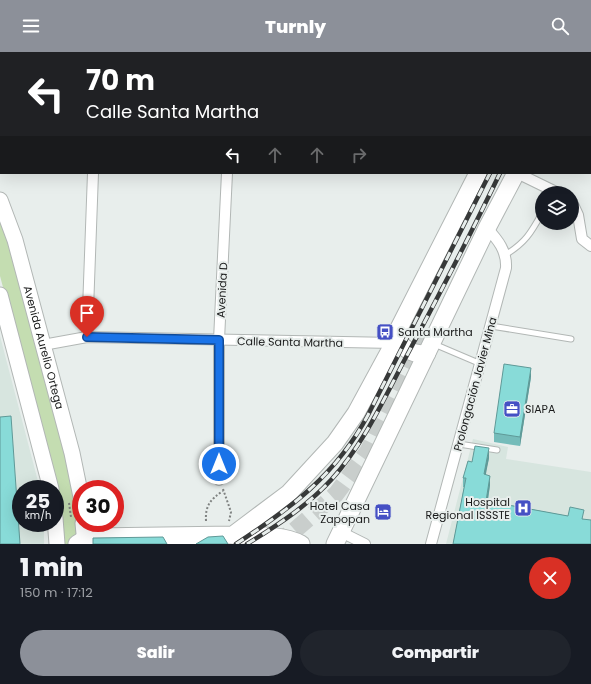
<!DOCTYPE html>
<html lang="es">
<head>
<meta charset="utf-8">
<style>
	:root { --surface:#171b24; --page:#20242c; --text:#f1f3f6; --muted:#9ea1a6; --accent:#8c9099 }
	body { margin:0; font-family:Poppins,sans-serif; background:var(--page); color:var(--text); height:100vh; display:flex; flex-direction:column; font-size:15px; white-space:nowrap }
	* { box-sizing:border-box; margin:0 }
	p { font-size:13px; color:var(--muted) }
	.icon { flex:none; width:22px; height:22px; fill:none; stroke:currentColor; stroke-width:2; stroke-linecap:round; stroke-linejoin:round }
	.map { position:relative; height:492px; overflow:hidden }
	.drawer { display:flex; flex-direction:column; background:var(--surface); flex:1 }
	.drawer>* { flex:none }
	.banner { position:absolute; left:0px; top:0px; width:591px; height:122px; box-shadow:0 4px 16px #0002; background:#202124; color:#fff; overflow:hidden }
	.fabs { position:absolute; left:535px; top:134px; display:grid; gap:8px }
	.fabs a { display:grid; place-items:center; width:44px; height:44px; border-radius:50%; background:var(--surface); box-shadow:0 4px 16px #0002; font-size:20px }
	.speed { position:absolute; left:12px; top:428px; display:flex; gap:8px; font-size:20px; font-weight:700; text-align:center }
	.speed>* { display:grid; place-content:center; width:52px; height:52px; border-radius:50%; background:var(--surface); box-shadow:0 4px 16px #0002; line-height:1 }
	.speed small { font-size:10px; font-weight:400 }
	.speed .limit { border:6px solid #d22; background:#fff; color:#111 }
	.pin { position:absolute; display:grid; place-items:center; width:34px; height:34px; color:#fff; margin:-41px -17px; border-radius:50% 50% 50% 0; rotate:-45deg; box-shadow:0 0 4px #0007 }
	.pin .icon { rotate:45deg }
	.me { position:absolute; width:44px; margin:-22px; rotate:0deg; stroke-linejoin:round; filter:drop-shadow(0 0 3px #0008) }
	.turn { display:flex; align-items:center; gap:14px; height:84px; padding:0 20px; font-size:18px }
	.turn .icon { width:52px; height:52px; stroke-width:2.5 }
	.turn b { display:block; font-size:28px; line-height:34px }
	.lanes { display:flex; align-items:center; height:38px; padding:0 20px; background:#0003; justify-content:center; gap:20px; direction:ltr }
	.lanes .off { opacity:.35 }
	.round { display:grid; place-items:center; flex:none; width:42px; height:42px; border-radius:21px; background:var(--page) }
	.overview { display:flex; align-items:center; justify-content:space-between; height:68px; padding:0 20px }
	h1 { font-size:24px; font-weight:800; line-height:30px }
	.cta { display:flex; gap:8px; margin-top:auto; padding:8px 20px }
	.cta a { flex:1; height:46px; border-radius:24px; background:var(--accent); color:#fff; font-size:16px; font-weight:800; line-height:46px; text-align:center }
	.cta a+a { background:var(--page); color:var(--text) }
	header { display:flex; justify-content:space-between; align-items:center; height:52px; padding:0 20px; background:var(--accent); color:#fff; font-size:18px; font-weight:800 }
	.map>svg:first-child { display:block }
	.built { fill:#d7e5df }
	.green { fill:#c4ddb1 }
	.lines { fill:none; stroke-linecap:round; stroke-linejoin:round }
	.primary-tunnel { stroke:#c9cecc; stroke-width:17; stroke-dasharray:17 8; stroke-linecap:butt }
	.lane-casing { stroke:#b2b7b5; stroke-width:7 }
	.street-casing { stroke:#b2b7b5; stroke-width:12 }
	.secondary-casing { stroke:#b2b7b5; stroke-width:17 }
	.primary-casing { stroke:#b2b7b5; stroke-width:19 }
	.path { stroke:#7f8281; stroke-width:2; stroke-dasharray:2 2; stroke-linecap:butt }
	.lane { stroke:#fff; stroke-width:5 }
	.street { stroke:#fff; stroke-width:10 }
	.secondary { stroke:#fff; stroke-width:15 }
	.primary { stroke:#fff; stroke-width:17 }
	.rail-casing { stroke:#373939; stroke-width:4.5 }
	.rail { stroke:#e8eeec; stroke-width:3; stroke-dasharray:9; stroke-linecap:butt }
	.wall { fill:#75bcba }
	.shaded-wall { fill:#5f9997 }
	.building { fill:#88dbd8; stroke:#5f9997 }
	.route-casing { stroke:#114b97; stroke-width:10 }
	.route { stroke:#1a73e8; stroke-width:7 }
	.labels { text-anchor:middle; stroke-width:4; stroke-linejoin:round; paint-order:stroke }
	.street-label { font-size:11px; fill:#191a1a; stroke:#e8eeec }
	.poi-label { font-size:11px; fill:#191a1a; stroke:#e8eeec; text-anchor:start }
</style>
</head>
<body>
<header><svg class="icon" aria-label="menu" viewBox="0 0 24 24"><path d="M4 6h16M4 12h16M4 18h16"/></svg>Turnly<svg class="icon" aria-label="search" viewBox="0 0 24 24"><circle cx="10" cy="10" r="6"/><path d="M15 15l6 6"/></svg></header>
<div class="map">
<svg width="591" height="492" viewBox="0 0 591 492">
	<rect width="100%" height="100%" fill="#e8eeec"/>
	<g class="built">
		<path d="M0 284 40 437H21V471H44V492H0Z"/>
		<path d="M473 387 508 395 506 407 591 420V492H446Z"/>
	</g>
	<path class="green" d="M0 156 74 423 83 480 69 492H65L55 429 0 224Z"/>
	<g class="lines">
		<path class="primary-tunnel" d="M274 492 294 479 336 442 368 399 430 273"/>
		<g class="lane-casing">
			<g id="lane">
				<path d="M467 1V0"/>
				<path d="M498 1 499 0"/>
				<path d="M505 203C525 191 531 181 542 161"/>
				<path d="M491 274 571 287"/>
				<path d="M434 292 481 312"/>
				<path d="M459 392 497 398"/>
			</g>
		</g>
		<g class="street-casing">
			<g id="street">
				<path d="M17 1V0"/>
				<path d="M97 1V0"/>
				<path d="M232 1V0"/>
				<path d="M0 35H1"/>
				<path d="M0 89H1"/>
				<path d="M517 121 558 141"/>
				<path d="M572 150 578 163 582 187 591 194"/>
				<path d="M87 285 93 121"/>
				<path d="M43 293 87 285 394 291"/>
				<path d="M219 428V288L227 121"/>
				<path d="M341 480 365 492"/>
				<path d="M431 492 506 216C507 199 498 188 487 176"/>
			</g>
		</g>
		<g class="secondary-casing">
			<g id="secondary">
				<path id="s1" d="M0 148 15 188 72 401 81 445"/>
				<path d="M0 243 51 437"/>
				<path d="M55 466 57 492"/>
				<path d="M83 471 85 492"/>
			</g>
		</g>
		<g class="primary-casing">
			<g id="primary">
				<path d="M540 1V0"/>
				<path d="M568 1V0"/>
				<path d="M396 282C399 296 414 304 427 301"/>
				<path d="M233 483C255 484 281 482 301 492"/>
				<path d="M77 492 85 487 93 485 233 483 289 441 335 391 356 361 394 291 396 282 478 121"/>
				<path d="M335 492 487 176 516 121"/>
			</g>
		</g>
		<g class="path">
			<path d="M520 1 521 0"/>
			<path d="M584 1 585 0"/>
			<path d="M590 4 591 2"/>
			<path d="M223 437 231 460 229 469"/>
			<path d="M69 451 71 465"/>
			<path d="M206 469C205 453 211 447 223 439"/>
		</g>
		<use href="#lane" class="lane"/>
		<use href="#street" class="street"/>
		<use href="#secondary" class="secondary"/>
		<use href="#primary" class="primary"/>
		<g class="rail-casing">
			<g id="rail">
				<path d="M548 1 549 0"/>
				<path d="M559 1V0"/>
				<path d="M236 492C291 456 336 423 368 363L490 121"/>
				<path d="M247 492C278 473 307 454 331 428 363 393 383 349 405 307 438 245 470 184 500 121"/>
			</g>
		</g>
		<use href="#rail" class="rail"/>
	</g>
	<g class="wall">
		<path d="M531 325 520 394 494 390V381Z"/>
		<path d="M489 406 485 423 490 433 488 449 584 467 453 492 464 435H463V426L472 410Z"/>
	</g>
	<g class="shaded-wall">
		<path d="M531 316V325L520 394V385Z"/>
		<path d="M489 396V406L484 432V422Z"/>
		<path d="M490 424V433L486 458V449Z"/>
	</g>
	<g class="building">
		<path d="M504 312 531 316 520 385 494 381Z"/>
		<path d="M11 364 20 492H0V365Z"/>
		<path d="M475 394 489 396 484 422 490 424 486 449 568 464 570 455 584 458 582 467 591 468V492H453L466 426H463L468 409 472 410Z"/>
		<path d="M223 484 228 492H196L208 485Z"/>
		<path d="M163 485 167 492H93V486Z"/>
	</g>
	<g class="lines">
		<g class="route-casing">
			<path id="route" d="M87 285 219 288V412"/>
		</g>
		<use href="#route" class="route"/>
	</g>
	<defs>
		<g id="bus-square" transform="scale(0.9)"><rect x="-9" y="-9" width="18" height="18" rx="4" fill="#4550c4" stroke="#e8eeec"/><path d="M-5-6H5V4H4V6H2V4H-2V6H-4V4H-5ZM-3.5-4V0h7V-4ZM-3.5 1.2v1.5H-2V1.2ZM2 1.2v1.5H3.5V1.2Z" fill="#fff"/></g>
		<g id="office-square" transform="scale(0.9)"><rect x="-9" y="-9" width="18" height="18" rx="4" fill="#4550c4" stroke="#e8eeec"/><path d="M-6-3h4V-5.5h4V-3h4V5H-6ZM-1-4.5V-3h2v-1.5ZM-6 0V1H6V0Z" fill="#fff"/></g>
		<g id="hospital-square" transform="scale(0.9)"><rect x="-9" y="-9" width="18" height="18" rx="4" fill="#4550c4" stroke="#e8eeec"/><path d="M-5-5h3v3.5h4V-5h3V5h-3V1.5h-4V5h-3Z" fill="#fff"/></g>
		<g id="hotel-square" transform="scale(0.9)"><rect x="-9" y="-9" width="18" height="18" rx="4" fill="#4550c4" stroke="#e8eeec"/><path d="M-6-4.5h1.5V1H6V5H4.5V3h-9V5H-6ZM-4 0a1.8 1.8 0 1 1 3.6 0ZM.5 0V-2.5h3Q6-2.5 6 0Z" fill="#fff"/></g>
	</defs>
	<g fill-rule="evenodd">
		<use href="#bus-square" x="385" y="280"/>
		<use href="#office-square" x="512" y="357"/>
		<use href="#hospital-square" x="523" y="456"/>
		<use href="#hotel-square" x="383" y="460"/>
	</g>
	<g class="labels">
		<g class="street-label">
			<text transform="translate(222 238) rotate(-87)" y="4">Avenida D</text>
			<text transform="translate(290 290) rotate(1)" y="4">Calle Santa Martha</text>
			<text dy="4" stroke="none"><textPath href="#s1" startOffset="154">Avenida Aurelio Ortega</textPath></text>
			<text transform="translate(475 332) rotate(-75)" y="4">Prolongación Javier Mina</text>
		</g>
		<g class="poi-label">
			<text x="398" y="284">Santa Martha</text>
			<text x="525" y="361">SIAPA</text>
			<text x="510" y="454" text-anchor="end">Hospital<tspan x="510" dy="13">Regional ISSSTE</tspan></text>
			<text x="370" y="458" text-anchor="end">Hotel Casa<tspan x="370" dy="13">Zapopan</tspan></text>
		</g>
	</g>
</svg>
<div class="fabs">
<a><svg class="icon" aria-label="layers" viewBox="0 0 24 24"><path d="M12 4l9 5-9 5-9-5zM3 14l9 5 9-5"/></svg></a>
</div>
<div class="speed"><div>25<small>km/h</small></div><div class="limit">30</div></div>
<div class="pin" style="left:87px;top:285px;background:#d93025"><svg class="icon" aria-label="arrive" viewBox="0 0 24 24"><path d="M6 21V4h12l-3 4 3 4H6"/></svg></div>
<svg class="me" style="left:219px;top:412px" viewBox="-20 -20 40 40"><circle r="17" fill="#1a73e8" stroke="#fff" stroke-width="3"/><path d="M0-11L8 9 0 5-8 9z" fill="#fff"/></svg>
<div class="banner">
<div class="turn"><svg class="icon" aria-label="left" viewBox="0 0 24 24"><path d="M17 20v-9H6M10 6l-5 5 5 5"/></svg><div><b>70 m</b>Calle Santa Martha</div></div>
<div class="lanes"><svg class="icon" aria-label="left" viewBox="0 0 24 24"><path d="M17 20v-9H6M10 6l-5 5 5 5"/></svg><svg class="icon off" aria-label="ahead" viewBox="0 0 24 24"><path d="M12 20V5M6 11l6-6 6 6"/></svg><svg class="icon off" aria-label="ahead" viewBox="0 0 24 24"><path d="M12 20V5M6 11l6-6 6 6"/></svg><svg class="icon off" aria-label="right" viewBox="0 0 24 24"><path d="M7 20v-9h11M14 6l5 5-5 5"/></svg></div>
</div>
</div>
<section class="drawer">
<div class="overview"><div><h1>1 min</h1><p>150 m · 17:12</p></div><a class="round" style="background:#d93025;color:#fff"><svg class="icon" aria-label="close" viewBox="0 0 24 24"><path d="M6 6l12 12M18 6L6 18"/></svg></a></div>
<div class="cta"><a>Salir</a><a>Compartir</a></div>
</section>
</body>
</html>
